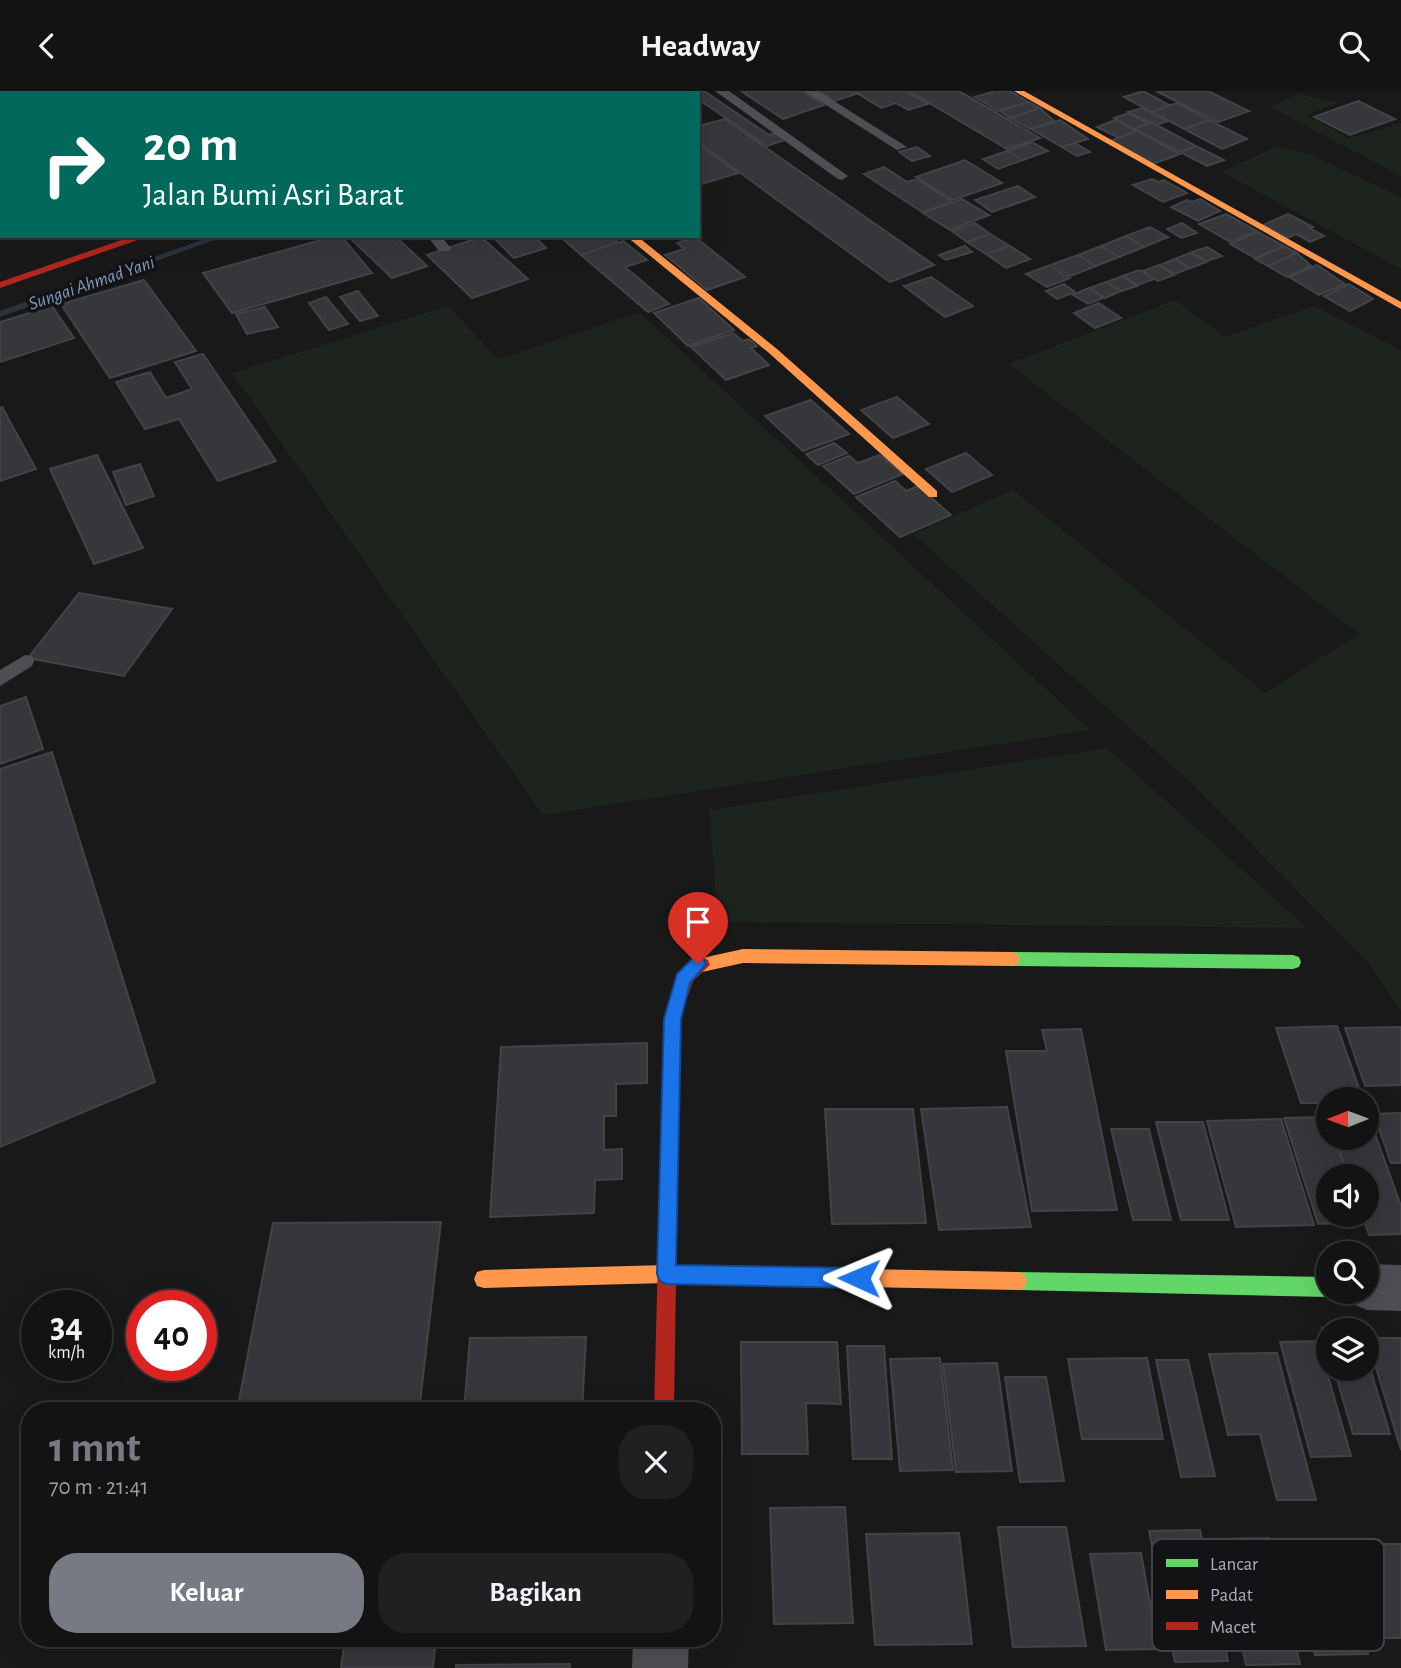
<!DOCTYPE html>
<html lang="id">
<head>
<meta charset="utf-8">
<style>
	:root { --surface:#131314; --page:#202022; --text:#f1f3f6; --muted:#9d9ea0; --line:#323234; --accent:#777a83 }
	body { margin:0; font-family:"Alegreya Sans",sans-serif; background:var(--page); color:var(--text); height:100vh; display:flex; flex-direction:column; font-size:26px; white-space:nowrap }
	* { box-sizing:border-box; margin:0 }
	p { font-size:23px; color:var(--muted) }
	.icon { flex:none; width:38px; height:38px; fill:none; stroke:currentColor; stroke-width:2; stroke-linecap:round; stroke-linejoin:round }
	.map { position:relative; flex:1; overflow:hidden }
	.sheet { position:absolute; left:21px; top:1311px; width:700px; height:245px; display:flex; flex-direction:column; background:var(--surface); border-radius:28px; box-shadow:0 7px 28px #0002,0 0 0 2px var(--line) }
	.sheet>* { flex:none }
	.hud { position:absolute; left:0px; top:0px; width:700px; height:147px; box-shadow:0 7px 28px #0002,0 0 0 2px var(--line); background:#00695c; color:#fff; overflow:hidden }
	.needle { width:46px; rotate:269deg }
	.buttons { position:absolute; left:1316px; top:996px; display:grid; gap:14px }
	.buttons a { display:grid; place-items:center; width:63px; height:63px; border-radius:50%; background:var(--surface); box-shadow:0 7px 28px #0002,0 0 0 2px var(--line); font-size:35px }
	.speed { position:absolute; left:21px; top:1199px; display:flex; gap:14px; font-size:35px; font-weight:700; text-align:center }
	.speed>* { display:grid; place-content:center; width:91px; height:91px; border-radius:50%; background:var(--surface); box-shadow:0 7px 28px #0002,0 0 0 2px var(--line); line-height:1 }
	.speed small { font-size:18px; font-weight:400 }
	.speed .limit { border:10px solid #d22; background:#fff; color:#111 }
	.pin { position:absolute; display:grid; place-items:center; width:60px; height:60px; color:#fff; margin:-72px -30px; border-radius:50% 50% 50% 0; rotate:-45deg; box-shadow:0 0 7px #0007 }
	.pin .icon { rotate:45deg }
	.me { position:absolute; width:77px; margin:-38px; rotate:271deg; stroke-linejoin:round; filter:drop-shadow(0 0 5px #0008) }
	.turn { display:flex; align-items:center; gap:24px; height:147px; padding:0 28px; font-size:32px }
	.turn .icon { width:91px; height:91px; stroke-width:2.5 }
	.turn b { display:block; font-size:49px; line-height:60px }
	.round { display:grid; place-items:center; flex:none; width:74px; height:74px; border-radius:28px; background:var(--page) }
	.head { display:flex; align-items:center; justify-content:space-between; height:119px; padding:0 28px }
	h1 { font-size:42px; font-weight:700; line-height:52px; color:var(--accent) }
	.action { display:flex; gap:14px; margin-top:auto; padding:14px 28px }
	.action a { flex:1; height:80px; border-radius:28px; background:var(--accent); color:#fff; font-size:28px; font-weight:700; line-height:80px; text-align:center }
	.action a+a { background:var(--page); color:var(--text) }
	header { display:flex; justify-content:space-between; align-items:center; height:91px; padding:0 28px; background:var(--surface); font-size:32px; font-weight:700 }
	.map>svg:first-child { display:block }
	.green { fill:#1d241e }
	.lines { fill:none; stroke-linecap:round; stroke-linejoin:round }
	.stream { fill:#2b333d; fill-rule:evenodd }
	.building { fill:#36373a; stroke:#424346; stroke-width:2 }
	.lane { fill:#4d4f53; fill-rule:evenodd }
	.street { fill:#4d4f53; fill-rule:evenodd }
	.fast { fill:#63d668; fill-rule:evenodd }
	.slow { fill:#ff974d; fill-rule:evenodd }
	.jam { fill:#b3261e; fill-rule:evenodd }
	.route { fill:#1a73e8; stroke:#114b97; stroke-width:2 }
	.labels { text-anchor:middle; stroke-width:7; stroke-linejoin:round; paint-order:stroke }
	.far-water-label { font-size:19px; font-style:italic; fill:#7e9ab9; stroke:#131316 }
	.key { fill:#131316; stroke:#404248; stroke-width:2 }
	.key-label { font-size:19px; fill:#aaaebc }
</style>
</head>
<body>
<header><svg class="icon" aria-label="back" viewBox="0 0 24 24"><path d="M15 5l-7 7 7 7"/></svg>Headway<svg class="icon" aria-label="search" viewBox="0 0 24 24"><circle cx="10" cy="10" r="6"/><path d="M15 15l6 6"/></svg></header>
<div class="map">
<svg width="1401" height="1577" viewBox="0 0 1401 1577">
	<rect width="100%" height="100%" fill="#19191a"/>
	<g class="green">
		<path d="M1298 3 1339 12 1306 24 1349 47 1401 32V85L1270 16Z"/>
		<path d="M1277 55 1309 63 1401 106V178L1222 81Z"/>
		<path d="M1175 209 1225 246 1314 215 1401 259V920L1369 872 1190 691 913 443 1013 399 1265 602 1359 543 1009 273Z"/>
		<path d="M448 215 498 268 639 221 1090 639 543 724 232 282Z"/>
		<path d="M1107 657 1307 837 718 831 709 719Z"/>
	</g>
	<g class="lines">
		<g class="stream">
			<path d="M455 0H466L453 2Z"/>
			<path d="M617 0H628L615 2Z"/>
			<path d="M2 139V145L0 146V140Z"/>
			<path d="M213 145H226L0 226V220Z"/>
		</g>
	</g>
	<g class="building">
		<path d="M675 0H704L769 44 777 41 788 48 767 55 698 8V2Z"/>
		<path d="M741 0H803L824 14 783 28Z"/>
		<path d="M818 0H851L856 3 834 10Z"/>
		<path d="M854 0H906L928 13 908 19 896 12 881 17Z"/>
		<path d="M909 0H959L1040 47 1007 58Z"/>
		<path d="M995 0H1010L1028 11 998 20 975 6Z"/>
		<path d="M1143 0 1171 15 1152 21 1124 6Z"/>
		<path d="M1156 0H1208L1249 20 1218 31Z"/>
		<path d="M1358 10 1395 28 1350 44 1314 26Z"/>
		<path d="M1029 11 1040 17 1010 27 1000 20Z"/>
		<path d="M1177 12 1209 29 1184 38 1152 21Z"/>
		<path d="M1040 17 1054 30 1030 38 1010 27Z"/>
		<path d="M1142 17 1168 30 1156 34 1128 21Z"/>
		<path d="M1128 22 1149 32 1134 38 1114 27Z"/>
		<path d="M725 28 934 174 890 191 698 51V35Z"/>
		<path d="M1060 29 1088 48 1062 56 1031 38Z"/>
		<path d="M1115 29 1137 40 1119 47 1097 36Z"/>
		<path d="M1209 29 1247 48 1222 58 1184 38Z"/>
		<path d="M1151 31 1196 55 1180 61 1134 38Z"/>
		<path d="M1137 40 1180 63 1153 73 1110 50Z"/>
		<path d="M1032 51 1048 60 1023 69 1007 60Z"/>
		<path d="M1075 52 1090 61 1077 65 1062 56Z"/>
		<path d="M698 53 738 82 698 94Z"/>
		<path d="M1196 55 1224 69 1207 75 1180 61Z"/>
		<path d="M917 56 930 65 912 70 899 61Z"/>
		<path d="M1007 60 1023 69 998 78 983 68Z"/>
		<path d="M965 69 1002 92 953 109 916 86Z"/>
		<path d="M884 76 907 91 917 88 953 111 922 121 864 83Z"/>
		<path d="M1152 88 1158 91 1164 89 1187 102 1163 111 1133 94Z"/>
		<path d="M1018 95 1035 106 992 121 975 109Z"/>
		<path d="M962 108 989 124 950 139 923 122Z"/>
		<path d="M1200 108 1220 120 1198 130 1171 116 1187 109 1192 111Z"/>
		<path d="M1226 123 1257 140 1230 151 1199 133Z"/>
		<path d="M1288 123 1313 136 1309 137 1324 145 1310 151 1296 143 1288 147 1263 134Z"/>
		<path d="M975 132 990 143 967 151 952 140Z"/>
		<path d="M1182 132 1197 142 1181 147 1167 138Z"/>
		<path d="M1150 136 1168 146 1144 156 1126 145Z"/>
		<path d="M1258 141 1284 155 1255 167 1230 153Z"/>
		<path d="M990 143 1010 155 986 163 967 151Z"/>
		<path d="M335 145H341L372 182 232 222 203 182Z"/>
		<path d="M348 145H395L427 175 392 187Z"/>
		<path d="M492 145H534L546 157 514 167Z"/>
		<path d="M571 145H611L618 151 581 164 563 148Z"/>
		<path d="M1126 145 1144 156 1119 166 1101 155Z"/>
		<path d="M481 146 528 188 472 207 427 164Z"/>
		<path d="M695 146 745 186 707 199 665 164 684 158 677 152Z"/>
		<path d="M623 150 647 169 625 176 669 213 648 221 581 164Z"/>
		<path d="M965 155 972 161 946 169 939 164Z"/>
		<path d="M1010 155 1030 168 1006 177 986 163Z"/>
		<path d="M1101 155 1119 166 1096 175 1078 164Z"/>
		<path d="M1284 155 1297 162 1268 175 1255 168Z"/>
		<path d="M1207 156 1222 165 1207 170 1192 161Z"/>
		<path d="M1190 162 1206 171 1191 177 1175 168Z"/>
		<path d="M1297 162 1311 175 1287 186 1268 175Z"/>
		<path d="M1078 164 1096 175 1071 185 1053 173Z"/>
		<path d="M1175 168 1190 177 1175 183 1160 174Z"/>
		<path d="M1050 174 1070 187 1047 196 1026 183Z"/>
		<path d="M1159 174 1174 184 1158 190 1143 180Z"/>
		<path d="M1317 174 1345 193 1319 204 1289 186Z"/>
		<path d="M1139 179 1154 188 1138 194 1123 185Z"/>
		<path d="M1122 185 1137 195 1122 200 1107 191Z"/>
		<path d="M931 186 973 215 945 226 904 195Z"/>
		<path d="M144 189 196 260 110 287 61 213Z"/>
		<path d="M1106 191 1121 200 1105 207 1090 197Z"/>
		<path d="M1064 193 1075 201 1057 208 1046 200Z"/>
		<path d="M1349 193 1373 208 1350 220 1324 205Z"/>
		<path d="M1089 197 1103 207 1088 213 1073 204Z"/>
		<path d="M358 200 378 225 360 230 340 206Z"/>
		<path d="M326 206 348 233 329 239 309 212Z"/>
		<path d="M699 207 734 239 688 255 654 222Z"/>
		<path d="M1099 212 1121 227 1095 237 1074 222Z"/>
		<path d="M52 215 74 247 0 271V231Z"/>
		<path d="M265 216 278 236 247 243 236 223Z"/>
		<path d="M733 242 743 250 749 248 757 255 751 257 769 274 726 289 691 256Z"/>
		<path d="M203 263 276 370 218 390 179 328 145 338 116 291 150 281 166 307 192 298 175 271Z"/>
		<path d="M897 306 929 333 893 347 861 319Z"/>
		<path d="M811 309 849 343 803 360 765 325Z"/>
		<path d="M2 316 36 378 0 390V317Z"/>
		<path d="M834 352 847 362 818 374 806 363Z"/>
		<path d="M966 362 992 384 952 401 926 378Z"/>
		<path d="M97 364 143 457 94 473 50 378Z"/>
		<path d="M880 364 903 383 854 403 823 375 849 365 858 372Z"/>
		<path d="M140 373 154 405 126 414 113 381Z"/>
		<path d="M895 390 906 400 918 395 951 424 900 446 856 406Z"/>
		<path d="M79 502 172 518 124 585 28 567Z"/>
		<path d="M26 606 43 658 0 673V615Z"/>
		<path d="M52 661 155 991 0 1056V678Z"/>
		<path d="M1337 935 1363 1008H1328V1012H1301L1276 937Z"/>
		<path d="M1401 936V994L1365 995 1345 937Z"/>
		<path d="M1081 938 1117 1119 1032 1120 1006 960H1047L1042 939Z"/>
		<path d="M647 952V992L616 993V1025H604V1059L622 1058V1088L595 1089 594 1122 490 1126 501 956Z"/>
		<path d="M1007 1016 1031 1136 939 1139 921 1018Z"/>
		<path d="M825 1018H913L926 1132 832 1133Z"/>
		<path d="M1401 1022V1072H1391L1374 1023Z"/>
		<path d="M1327 1026 1328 1046H1334L1347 1085H1328V1124H1360L1363 1131 1318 1133 1284 1027Z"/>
		<path d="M1281 1028 1314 1134 1236 1136 1207 1030Z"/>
		<path d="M1370 1029 1401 1115V1143L1369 1144 1362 1124H1367V1085H1348L1335 1046H1367V1030Z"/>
		<path d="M1156 1031H1203L1229 1129H1181Z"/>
		<path d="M1111 1038H1149L1171 1129H1133Z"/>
		<path d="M441 1131 419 1320H237L273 1132Z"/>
		<path d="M1357 1236 1358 1239H1328V1259L1322 1237Z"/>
		<path d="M586 1246 582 1320H464L470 1247Z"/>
		<path d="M1367 1247H1401V1359Z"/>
		<path d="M1318 1250 1351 1365 1311 1366 1280 1251Z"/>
		<path d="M741 1251H837L841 1313 806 1312 808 1363H742Z"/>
		<path d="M847 1255H884L892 1368H853Z"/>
		<path d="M1277 1262 1316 1409H1277L1260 1343 1228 1344 1209 1263Z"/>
		<path d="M940 1267 953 1379 900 1380 890 1268Z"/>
		<path d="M1147 1267 1163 1348H1082L1068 1268Z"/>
		<path d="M1367 1267 1390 1343H1353L1334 1278H1367Z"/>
		<path d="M1156 1269H1188L1215 1385 1181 1386Z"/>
		<path d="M997 1272 1012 1380 956 1381 943 1273Z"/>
		<path d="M1005 1286H1046L1064 1390 1020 1391Z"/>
		<path d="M845 1416 853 1532 774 1533 770 1417Z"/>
		<path d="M998 1436H1066L1086 1555 1013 1556Z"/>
		<path d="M1200 1439 1228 1570 1175 1571 1149 1440Z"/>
		<path d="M959 1442 972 1553 875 1554 866 1443Z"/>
		<path d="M1269 1447 1300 1573 1246 1574 1218 1448Z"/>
		<path d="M1337 1450 1368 1563 1315 1564 1287 1451Z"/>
		<path d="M1352 1453H1401V1547H1379Z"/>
		<path d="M1141 1462 1158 1558 1106 1559 1090 1463Z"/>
		<path d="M345 1547H436L433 1577H341Z"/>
		<path d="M570 1573V1577H456V1574Z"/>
	</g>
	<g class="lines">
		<g class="lane">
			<path d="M715 0H729L848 85 842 89 838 88Z"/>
			<path d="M804 0H818L907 56 897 59Z"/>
			<path d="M2 116V124L0 125V117Z"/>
			<path d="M427 145H441L451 157 449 160H439Z"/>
			<path d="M25 564 32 565 34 570 32 575 0 595V579Z"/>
		</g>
		<g class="street">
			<path d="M47 0H75L46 2Z"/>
			<path d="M238 0H260L261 2H239Z"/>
			<rect x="0" y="7" width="2" height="12"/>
			<path d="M1367 1173 1401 1174V1220L1367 1219 1350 1212 1345 1200H1367Z"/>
			<path d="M633 1547H689L688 1577H632Z"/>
		</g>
		<g class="fast">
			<path d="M1012 861 1293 864 1299 866 1301 871 1299 876 1293 878 1012 875 1006 873 1004 868 1006 863Z"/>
			<path d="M1017 1181 1328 1186V1200H1336L1328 1206 1017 1199 1010 1197 1007 1190 1010 1183Z"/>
		</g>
		<g class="slow">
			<path d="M570 0H582L569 2Z"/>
			<path d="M1014 0H1024L1401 211V218Z"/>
			<path d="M626 145H637L777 258 937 400V406H929L769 262Z"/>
			<path d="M743 858 1012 861 1018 863 1020 868 1018 873 1012 875 743 872 702 881 696 879 694 874 696 869 702 867Z"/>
			<path d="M666 1174 1017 1181 1024 1183 1027 1190 1024 1197 1017 1199 666 1192 484 1197 477 1195 474 1188 477 1181 484 1179Z"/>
		</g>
		<g class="jam">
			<path d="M503 0H515L502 2Z"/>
			<path d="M133 145H149L0 197V191Z"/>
			<path d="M702 867 708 869 710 874 693 890 680 928 674 1320H654L664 928 680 881Z"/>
		</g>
	</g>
	<path class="route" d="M698 866 704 868 706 873 690 892 681 928 676 1174 859 1177 866 1180 869 1187 866 1194 859 1197 666 1193 660 1190 657 1183 664 928 677 883 692 868Z"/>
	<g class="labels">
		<g class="far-water-label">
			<text transform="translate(91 191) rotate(-19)" y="7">Sungai Ahmad Yani</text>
		</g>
	</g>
	<rect x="1152" y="1448" width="232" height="112" rx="10" class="key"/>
	<rect x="1166" y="1468" width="32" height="8" fill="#63d668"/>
	<rect x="1166" y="1499" width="32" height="9" fill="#ff974d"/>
	<rect x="1166" y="1531" width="32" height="8" fill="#b3261e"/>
	<g class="key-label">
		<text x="1210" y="1479">Lancar</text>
		<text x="1210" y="1510">Padat</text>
		<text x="1210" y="1542">Macet</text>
	</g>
</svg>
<div class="buttons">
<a><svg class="needle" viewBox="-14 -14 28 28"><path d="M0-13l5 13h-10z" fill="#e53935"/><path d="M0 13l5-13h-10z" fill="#9d9ea0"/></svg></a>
<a><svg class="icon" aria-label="sound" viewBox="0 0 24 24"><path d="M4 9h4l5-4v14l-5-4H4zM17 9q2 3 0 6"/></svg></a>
<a><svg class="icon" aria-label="search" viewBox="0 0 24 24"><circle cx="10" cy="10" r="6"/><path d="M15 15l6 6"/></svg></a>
<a><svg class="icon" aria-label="layers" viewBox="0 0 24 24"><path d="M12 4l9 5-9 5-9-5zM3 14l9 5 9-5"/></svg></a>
</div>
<div class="speed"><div>34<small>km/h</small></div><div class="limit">40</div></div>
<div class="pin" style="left:698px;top:873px;background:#d93025"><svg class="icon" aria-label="arrive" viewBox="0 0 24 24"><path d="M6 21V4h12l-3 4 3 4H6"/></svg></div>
<svg class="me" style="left:859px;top:1187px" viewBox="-20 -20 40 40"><path d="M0-17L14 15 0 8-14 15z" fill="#1a73e8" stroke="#fff" stroke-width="4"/></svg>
<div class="hud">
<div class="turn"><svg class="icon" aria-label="right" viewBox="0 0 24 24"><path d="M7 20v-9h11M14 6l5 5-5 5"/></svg><div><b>20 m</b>Jalan Bumi Asri Barat</div></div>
</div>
<section class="sheet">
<div class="head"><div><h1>1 mnt</h1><p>70 m · 21:41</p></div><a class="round"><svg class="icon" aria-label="close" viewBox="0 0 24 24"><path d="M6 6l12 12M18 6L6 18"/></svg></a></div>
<div class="action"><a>Keluar</a><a>Bagikan</a></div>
</section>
</div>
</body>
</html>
